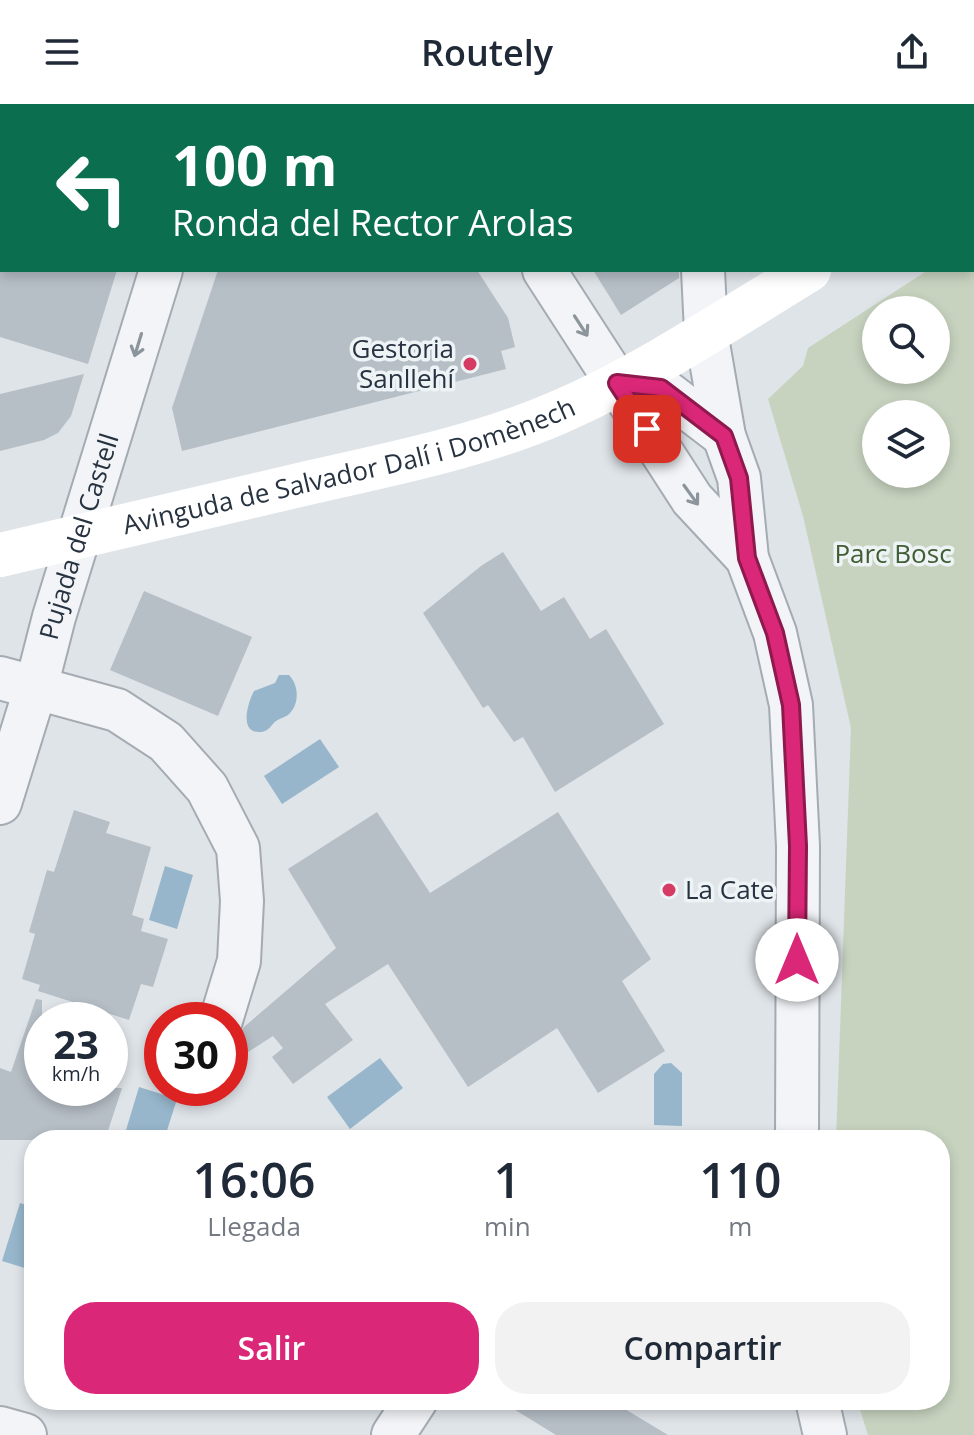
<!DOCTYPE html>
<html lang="es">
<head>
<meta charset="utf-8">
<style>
	:root { --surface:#fff; --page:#f2f2f3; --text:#1f2937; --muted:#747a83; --accent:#db2777 }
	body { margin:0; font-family:"Open Sans",sans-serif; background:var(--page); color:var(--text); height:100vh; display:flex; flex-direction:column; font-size:30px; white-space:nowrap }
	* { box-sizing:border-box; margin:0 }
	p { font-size:26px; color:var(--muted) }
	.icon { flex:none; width:44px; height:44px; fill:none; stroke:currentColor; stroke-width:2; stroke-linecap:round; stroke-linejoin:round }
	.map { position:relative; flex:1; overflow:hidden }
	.panel { position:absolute; left:24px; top:1026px; width:926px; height:280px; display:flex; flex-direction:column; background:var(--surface); border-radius:32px; box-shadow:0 4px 12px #0003 }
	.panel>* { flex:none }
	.top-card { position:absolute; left:0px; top:0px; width:974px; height:168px; box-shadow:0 4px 12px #0003; background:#0b6e4f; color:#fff; overflow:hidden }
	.buttons { position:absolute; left:862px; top:192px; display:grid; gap:16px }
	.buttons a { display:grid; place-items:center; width:88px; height:88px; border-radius:50%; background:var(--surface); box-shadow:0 4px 12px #0003; font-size:40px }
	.speed { position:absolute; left:24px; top:898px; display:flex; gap:16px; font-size:40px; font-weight:700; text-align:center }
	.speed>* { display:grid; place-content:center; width:104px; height:104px; border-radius:50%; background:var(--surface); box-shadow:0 4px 12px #0003; line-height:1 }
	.speed small { font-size:20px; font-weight:400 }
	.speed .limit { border:12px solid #d22; background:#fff; color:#111 }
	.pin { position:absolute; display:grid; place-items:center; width:68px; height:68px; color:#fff; margin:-34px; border-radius:16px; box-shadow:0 4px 12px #0006 }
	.me { position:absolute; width:88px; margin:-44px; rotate:0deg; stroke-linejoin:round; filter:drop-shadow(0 0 6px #0008) }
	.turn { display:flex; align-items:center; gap:28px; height:168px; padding:0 40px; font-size:36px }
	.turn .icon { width:104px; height:104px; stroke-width:2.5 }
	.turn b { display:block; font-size:56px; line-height:68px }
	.eta { display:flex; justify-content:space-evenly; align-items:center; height:136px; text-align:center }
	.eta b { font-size:48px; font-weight:600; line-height:56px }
	.action { display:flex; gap:16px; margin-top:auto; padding:16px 40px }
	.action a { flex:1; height:92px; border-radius:32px; background:var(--accent); color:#fff; font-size:32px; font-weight:600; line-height:92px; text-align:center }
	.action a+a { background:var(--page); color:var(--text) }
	header { display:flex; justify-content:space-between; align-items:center; height:104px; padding:0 40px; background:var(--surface); font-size:36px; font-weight:600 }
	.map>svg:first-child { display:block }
	.green { fill:#c7d3bf; fill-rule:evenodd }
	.water { fill:#97b6cb }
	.building { fill:#b6bec6 }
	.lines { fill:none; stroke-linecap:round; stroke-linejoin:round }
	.minor-casing { stroke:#a4abb3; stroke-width:46 }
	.minor { stroke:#f2f4f7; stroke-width:42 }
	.secondary { stroke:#fff; stroke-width:44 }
	.oneway { stroke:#8c949c }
	.route-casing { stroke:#8e194d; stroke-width:20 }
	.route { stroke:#db2777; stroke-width:14 }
	.poi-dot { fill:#d63c63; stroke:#eef3f6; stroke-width:3 }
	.labels { text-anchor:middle; stroke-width:7; stroke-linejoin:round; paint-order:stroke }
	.poi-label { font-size:26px; fill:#273341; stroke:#eef3f6; text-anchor:end }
	.street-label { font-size:26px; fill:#273341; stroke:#eef3f6 }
	.park-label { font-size:26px; fill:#405d33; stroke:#eef3f6 }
</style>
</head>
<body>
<header><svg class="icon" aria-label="menu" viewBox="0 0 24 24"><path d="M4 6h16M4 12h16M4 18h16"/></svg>Routely<svg class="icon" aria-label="share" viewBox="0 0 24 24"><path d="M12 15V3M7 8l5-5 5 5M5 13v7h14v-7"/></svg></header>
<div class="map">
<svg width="974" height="1331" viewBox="0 0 974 1331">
	<rect width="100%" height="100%" fill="#dfe4e9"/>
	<path class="green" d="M974 136V1331H868L857 1296H940V1036H836L851 624 803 412 768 295 803 262 808 244 928 166H972ZM876 206H936V266H876ZM876 310H936V370H876Z"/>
	<g class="water">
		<path d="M279 571H289C299 581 300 601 288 611 284 614 280 614 276 617 271 621 269 627 261 628 238 630 248 598 254 587L275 579Z"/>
		<path d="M320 635 339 663 282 700 264 672Z"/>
		<path d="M165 762 193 771 177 825 149 816Z"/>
		<path d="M380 954 403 984 350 1025 327 993Z"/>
		<path d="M671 959 682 969V1022L654 1021V970L663 960Z"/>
		<path d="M139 983 177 995 164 1036H123Z"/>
		<path d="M20 1099 34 1103V1144L28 1165 2 1157Z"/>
	</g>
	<g class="building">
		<path d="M0 166H117L88 260 0 233Z"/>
		<path d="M218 166H477L508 214 515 243 501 247 506 265 182 347 172 304Z"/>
		<path d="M593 166H679V174L621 211Z"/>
		<path d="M84 270 71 312 58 329 44 336 0 347V290Z"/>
		<path d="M503 448 541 507 564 493 590 535 606 525 664 620 555 688 523 633 514 638 488 601 483 604 423 509 481 462Z"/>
		<path d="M144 487 252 533 218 612 110 566Z"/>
		<path d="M74 706 110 718 106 729 151 743 132 811 144 815 141 827 168 835 153 883 141 880 129 916 38 887 40 881 22 875 35 830 29 828 47 766 54 768Z"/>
		<path d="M377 708 430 789 558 708 651 855 622 877 665 947 598 989 557 924 468 983 388 860 325 900 353 936 293 980 272 953 283 944 273 932 248 948 237 933 244 923 336 844 288 765Z"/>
		<path d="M36 895 42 896V984H122L105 1036H0V964L11 968Z"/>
		<path d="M499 1296H610L668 1331H556Z"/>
	</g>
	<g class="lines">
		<g class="minor-casing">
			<g id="minor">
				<path d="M437 0 438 2"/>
				<path d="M211 2V0"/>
				<path d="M720 2V0"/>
				<path d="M544 166 692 395 747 454"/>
				<path d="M703 166 706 228 724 332 739 374 747 454 775 529 791 601 798 742 797 1036"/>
				<path d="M617 279 661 284 724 332"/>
				<path d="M0 574 117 606 166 638 207 684 238 744 242 797 239 857 221 916"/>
				<path id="s1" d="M0 699 36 583 54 513 161 166"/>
				<path d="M817 1296 825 1331"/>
				<path d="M0 1324 25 1331"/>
				<path d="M393 1331 416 1296"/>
			</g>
		</g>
		<use href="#minor" class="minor"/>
		<g class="secondary">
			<path d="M972 66 974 65"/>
			<path id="s2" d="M0 451C104 426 208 402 312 378 392 360 481 342 557 309 645 271 727 216 809 166"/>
		</g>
	</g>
	<defs><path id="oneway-shaft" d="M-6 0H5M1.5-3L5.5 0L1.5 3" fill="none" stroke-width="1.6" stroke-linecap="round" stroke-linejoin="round" transform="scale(2)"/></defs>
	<g class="oneway">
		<use href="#oneway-shaft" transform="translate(581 222) rotate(57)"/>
		<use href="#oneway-shaft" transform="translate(138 241) rotate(107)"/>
		<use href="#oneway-shaft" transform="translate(691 391) rotate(54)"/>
	</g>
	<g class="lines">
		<g class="route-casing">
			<path id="route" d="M647 325 617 279 661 284 724 332 739 374 747 454 775 529 791 601 798 742 797 856"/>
		</g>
		<use href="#route" class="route"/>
	</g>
	<g class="poi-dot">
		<circle cx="470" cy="260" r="8"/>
		<circle cx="669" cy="786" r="8"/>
	</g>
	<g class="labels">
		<g class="poi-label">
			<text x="454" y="254">Gestoria<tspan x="454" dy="30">Sanllehí</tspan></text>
			<text x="685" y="795" text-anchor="start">La Cate</text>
		</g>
		<g class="street-label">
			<text dy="9" stroke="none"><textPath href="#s2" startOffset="360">Avinguda de Salvador Dalí i Domènech</textPath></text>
			<text dy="9" stroke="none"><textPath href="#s1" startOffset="278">Pujada del Castell</textPath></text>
		</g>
		<g class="park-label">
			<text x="893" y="459">Parc Bosc</text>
		</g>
	</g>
</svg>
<div class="buttons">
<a><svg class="icon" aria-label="search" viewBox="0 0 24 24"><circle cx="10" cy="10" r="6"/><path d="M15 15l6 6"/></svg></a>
<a><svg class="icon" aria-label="layers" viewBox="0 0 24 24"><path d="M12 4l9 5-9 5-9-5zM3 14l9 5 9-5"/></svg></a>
</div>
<div class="speed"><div>23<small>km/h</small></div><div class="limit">30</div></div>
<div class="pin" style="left:647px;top:325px;background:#d93025"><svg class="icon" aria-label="arrive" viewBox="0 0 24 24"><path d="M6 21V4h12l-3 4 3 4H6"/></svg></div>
<svg class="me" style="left:797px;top:856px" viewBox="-20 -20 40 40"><circle r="19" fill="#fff"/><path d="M0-13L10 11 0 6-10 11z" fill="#db2777"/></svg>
<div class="top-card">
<div class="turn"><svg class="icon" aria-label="left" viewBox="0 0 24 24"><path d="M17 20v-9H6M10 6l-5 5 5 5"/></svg><div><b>100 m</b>Ronda del Rector Arolas</div></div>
</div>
<section class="panel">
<div class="eta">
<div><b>16:06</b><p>Llegada</p></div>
<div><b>1</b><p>min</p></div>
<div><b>110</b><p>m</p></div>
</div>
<div class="action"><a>Salir</a><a>Compartir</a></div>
</section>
</div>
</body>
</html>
